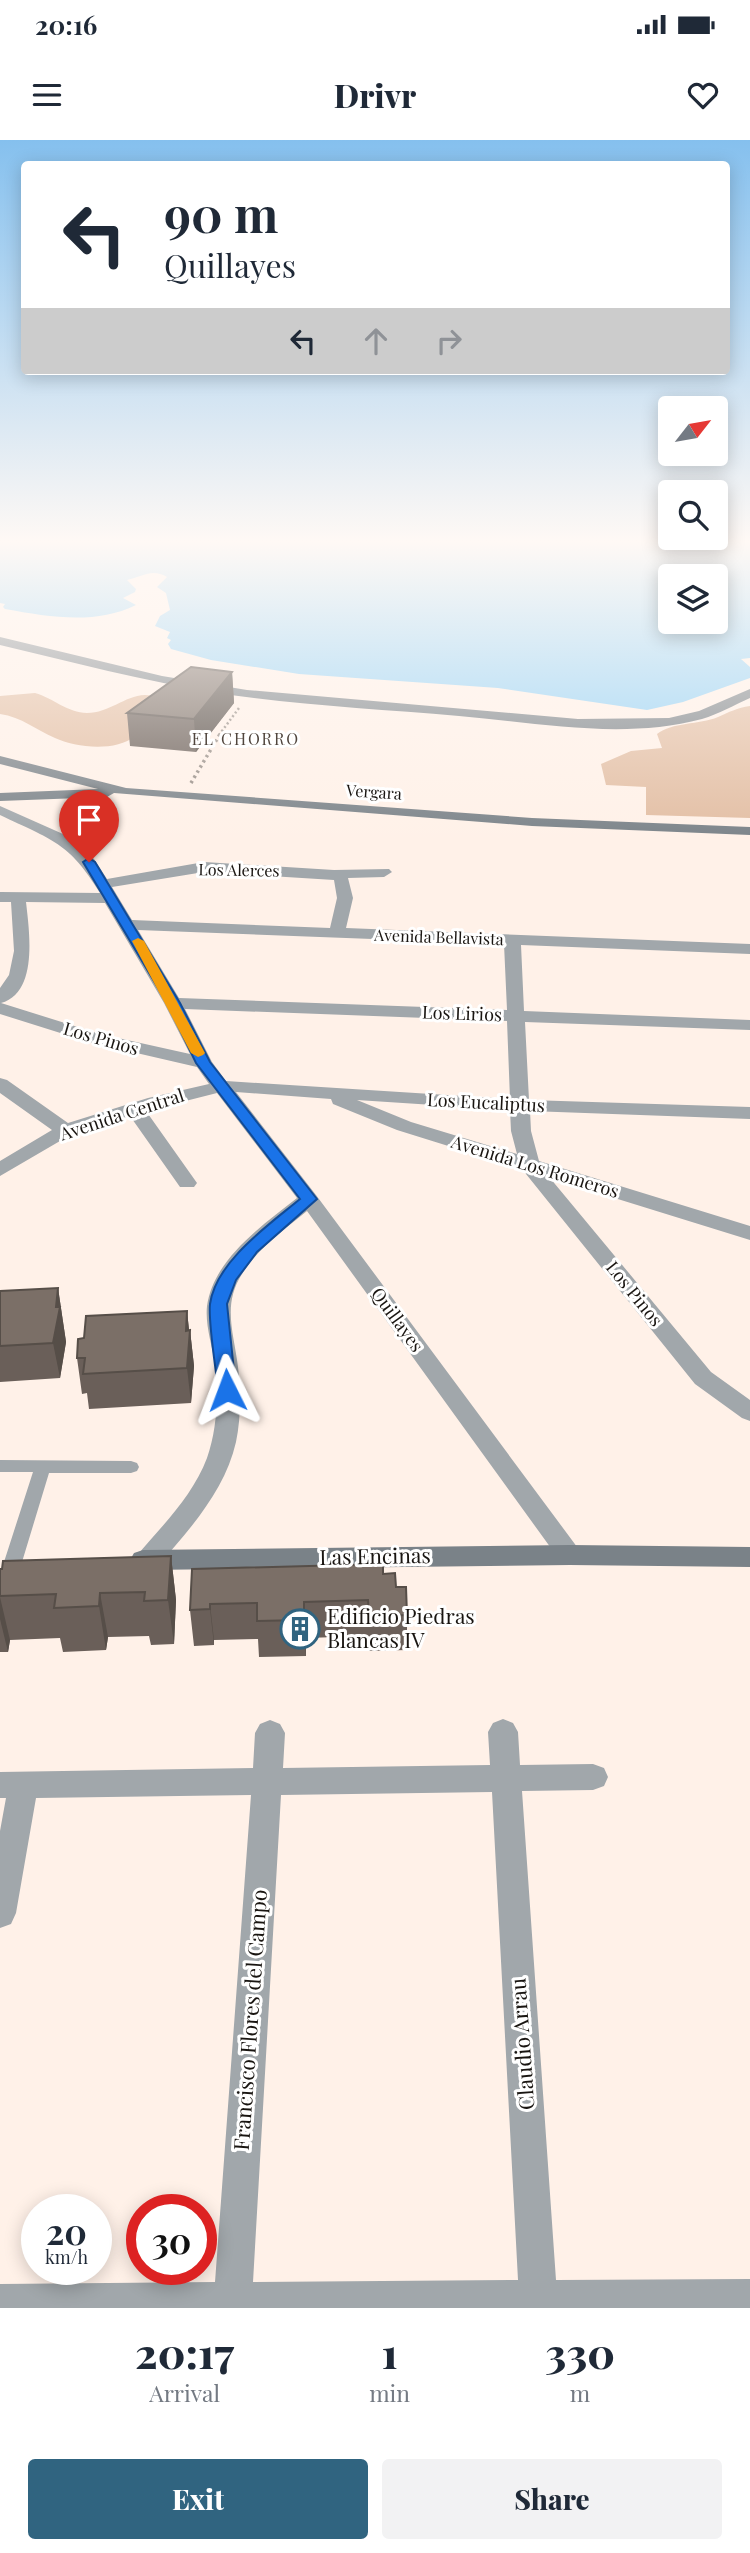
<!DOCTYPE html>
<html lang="en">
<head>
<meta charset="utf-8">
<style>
	:root { --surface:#fff; --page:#f2f2f3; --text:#1f2937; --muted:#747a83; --accent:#306480 }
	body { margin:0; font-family:"Playfair Display",serif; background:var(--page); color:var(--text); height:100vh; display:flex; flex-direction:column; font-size:26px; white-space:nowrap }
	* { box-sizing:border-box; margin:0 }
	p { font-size:23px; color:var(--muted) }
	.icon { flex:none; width:38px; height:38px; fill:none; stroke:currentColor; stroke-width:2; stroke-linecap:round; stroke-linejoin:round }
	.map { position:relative; height:2168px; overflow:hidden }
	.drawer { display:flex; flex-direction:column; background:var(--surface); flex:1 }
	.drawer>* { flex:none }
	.banner { position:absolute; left:21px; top:21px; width:709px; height:214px; border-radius:7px; box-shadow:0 4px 18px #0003; background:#fff; color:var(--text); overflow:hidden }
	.needle { width:46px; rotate:59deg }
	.tools { position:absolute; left:658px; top:256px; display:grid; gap:14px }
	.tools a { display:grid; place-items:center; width:70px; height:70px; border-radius:7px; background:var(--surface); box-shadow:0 4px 18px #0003; font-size:35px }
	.speed { position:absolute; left:21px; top:2054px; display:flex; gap:14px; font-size:35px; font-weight:700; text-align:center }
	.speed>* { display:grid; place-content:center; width:91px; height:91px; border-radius:50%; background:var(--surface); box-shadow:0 4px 18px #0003; line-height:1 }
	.speed small { font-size:18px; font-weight:400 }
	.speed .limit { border:10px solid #d22; background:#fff; color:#111 }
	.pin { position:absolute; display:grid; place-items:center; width:60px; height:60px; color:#fff; margin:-72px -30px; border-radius:50% 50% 50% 0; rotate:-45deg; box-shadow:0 0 7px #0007 }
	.pin .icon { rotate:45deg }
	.me { position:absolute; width:77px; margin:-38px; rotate:357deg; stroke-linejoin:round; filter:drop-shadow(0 0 5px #0008) }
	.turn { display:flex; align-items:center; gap:24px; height:147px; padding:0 28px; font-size:32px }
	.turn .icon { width:91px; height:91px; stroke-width:2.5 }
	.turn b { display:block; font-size:49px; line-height:60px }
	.lanes { display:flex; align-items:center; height:66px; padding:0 28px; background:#0003; justify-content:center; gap:35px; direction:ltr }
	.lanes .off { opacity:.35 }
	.eta { display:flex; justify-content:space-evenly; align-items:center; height:119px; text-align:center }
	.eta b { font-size:42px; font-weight:800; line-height:49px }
	.primary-button { display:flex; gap:14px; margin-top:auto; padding:14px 28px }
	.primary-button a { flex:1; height:80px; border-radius:7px; background:var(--accent); color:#fff; font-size:28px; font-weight:800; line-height:80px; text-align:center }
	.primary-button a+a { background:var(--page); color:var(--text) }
	.status { display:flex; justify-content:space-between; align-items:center; height:49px; padding:0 35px; background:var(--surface); direction:ltr }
	.status svg { height:19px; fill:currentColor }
	header { display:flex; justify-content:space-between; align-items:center; height:91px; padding:0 28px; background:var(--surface); font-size:32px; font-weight:800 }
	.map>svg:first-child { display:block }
	.green { fill:#e2bda2 }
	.water { fill:#91d1f7; fill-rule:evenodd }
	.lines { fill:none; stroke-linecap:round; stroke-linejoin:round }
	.path-far1 { stroke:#968d86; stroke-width:2.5; stroke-dasharray:2 2.5; stroke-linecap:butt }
	.path { stroke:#968d86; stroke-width:3.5; stroke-dasharray:2.5 3.5; stroke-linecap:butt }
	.lane { fill:#a1a7ab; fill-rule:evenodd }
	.street { fill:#a1a7ab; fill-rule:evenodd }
	.secondary { fill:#7a8288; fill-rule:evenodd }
	.wall { fill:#6a5f59 }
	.shaded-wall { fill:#564e48 }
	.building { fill:#7b6f67; stroke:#564e48; stroke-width:2 }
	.route { fill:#1a73e8; stroke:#114b97; stroke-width:2 }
	.slow { fill:#f59e0b }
	.labels { text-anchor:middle; stroke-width:6; stroke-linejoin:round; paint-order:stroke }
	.far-neighbourhood-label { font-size:16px; letter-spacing:2px; fill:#50453d; stroke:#fff }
	.far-street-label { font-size:16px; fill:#191511; stroke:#fff }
	.street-label { font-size:18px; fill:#191511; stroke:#fff }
	.near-street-label { font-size:21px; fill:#191511; stroke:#fff }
	.near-poi-label { font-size:21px; fill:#191511; stroke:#fff; text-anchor:start }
</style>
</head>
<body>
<div class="status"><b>20:16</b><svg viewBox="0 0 49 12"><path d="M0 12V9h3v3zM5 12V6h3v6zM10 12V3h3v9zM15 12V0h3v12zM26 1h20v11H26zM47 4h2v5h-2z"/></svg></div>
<header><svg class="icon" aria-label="menu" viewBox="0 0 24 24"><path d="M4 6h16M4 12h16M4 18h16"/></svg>Drivr<svg class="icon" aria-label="heart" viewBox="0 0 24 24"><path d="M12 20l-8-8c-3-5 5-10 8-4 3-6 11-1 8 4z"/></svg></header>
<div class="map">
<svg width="750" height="2168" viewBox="0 0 750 2168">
	<rect width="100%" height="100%" fill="#fff1e8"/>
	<g class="green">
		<path d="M35 553C53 558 68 573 87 573 109 573 124 556 145 555 153 555 161 558 168 559 157 571 147 585 135 596 116 612 76 608 55 598 36 590 22 577 0 574V556Z"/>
		<path d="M750 566V678L646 675V647L606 645 601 624 631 611 662 608 657 594C672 582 699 585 718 577 729 572 737 568 750 566Z"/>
	</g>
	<path class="water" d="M0 401H750V518L741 519 750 527V538L683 562 647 570 498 548 299 534 211 520 171 509 168 504 171 500 167 498 170 492 155 486 160 476 170 470 166 453 157 447 167 437C152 428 142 437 127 440L136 449 135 452 123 458 136 465C95 485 50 477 5 469L3 467 5 464 0 463ZM670 436H716V481H670Z"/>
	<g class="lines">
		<path class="path-far1" d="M219 595 239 568"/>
		<path class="path" d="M191 643 220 594"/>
		<path class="lane" d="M0 1320 131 1321 137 1323 139 1327 137 1331 131 1333H49L22 1422 19 1427 13 1429 7 1427 4 1422 33 1332H0Z"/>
		<g class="street">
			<path d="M0 666 72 698 94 719 107 739 204 722 334 730 389 729 392 732 384 737 348 738 353 758 346 788 750 804V814L521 805 524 871 750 880V890L525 882 529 960 750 967V979L530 971 531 991 539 1021 750 1086V1100L550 1038 711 1232 750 1260V1281L742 1278 695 1244 522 1029 397 990 333 964 331 959 236 952 316 1055 583 1415 579 1422 570 1425 561 1422 307 1071C284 1090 258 1108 242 1134 222 1165 234 1193 238 1227 241 1250 241 1278 236 1302 225 1351 189 1390 157 1427L148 1430 139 1427 135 1420 139 1413C164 1384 193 1355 207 1318 217 1290 219 1253 215 1223 212 1205 205 1185 207 1166 214 1118 263 1085 297 1058L217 953 146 971 197 1043 194 1047H180L130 976 72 994 0 1036V1021L52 990 0 953V938L7 940 68 983 148 958 209 944 197 927 89 902 0 874V848L9 835 14 811 11 762H0V752L100 753C69 702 52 700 0 675ZM204 732 334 740 337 758 330 788 132 780 112 747ZM26 762 105 763 164 863 190 914 100 894 1 863C39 852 29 790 26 762ZM138 790 504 804 507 870 179 858ZM185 869 507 881 510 959 226 941 212 922ZM357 960 510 970 511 991 517 1014 411 982Z"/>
			<path d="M503 1579 513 1583 518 1592 520 1625 593 1624 604 1628 608 1637 604 1646 593 1650 522 1651 556 2140 750 2139V2168H0V2144L215 2142 251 1655 36 1658 16 1773 11 1784 0 1788V1691L6 1658H0V1632L253 1628 255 1593 260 1584 270 1580 280 1584 285 1593 283 1628 490 1625 488 1592 493 1583ZM492 1652 518 2140 253 2142 281 1655Z"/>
		</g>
		<g class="secondary">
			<path d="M0 497 162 536 247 550 578 579 669 578 699 571 750 549V558C734 565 719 574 702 579 623 600 539 583 459 576 378 569 297 565 217 553 144 541 72 522 0 505Z"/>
			<path d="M0 616 126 648 532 678 750 687V695L532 686 114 653 107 657 0 661V653L98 649 0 624Z"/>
			<path d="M570 1405 750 1407V1427L570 1425 143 1430 134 1427 130 1420 134 1413 143 1410Z"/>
		</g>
	</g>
	<g class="wall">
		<path d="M232 532 234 563 196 612 130 606 127 573Z"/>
		<path d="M58 1148 66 1202 60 1238 0 1242V1151Z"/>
		<path d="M187 1171 189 1190H190L194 1226 191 1263 89 1269 87 1253 82 1254 77 1218Z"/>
		<path d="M171 1416 176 1460 174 1504 151 1505 149 1496 108 1497 106 1510 63 1512 60 1498 10 1500 8 1512H0V1429Z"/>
		<path d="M192 1429 383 1434 396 1447 407 1475V1510L369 1511 368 1496 306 1498V1516L259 1517 258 1499 214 1500V1505L194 1506 190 1470Z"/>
	</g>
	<g class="shaded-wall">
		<path d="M232 532 234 563 196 612 194 579Z"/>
		<path d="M58 1148 66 1202 60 1238 53 1203Z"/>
		<path d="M187 1171 190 1199V1190L194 1226 191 1263 187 1228Z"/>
		<path d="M171 1416 176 1460 174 1504 168 1460Z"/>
		<path d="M100 1453 108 1497 106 1510 99 1466Z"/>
		<path d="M0 1457 10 1500 8 1512 0 1479Z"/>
		<path d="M304 1462 306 1498V1516L304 1480Z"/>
		<path d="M210 1464 214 1500V1505L210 1469Z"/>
	</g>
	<g class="building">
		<path d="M191 527 232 532 194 579 127 573Z"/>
		<path d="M58 1148 56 1167H60L53 1203 0 1206V1151Z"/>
		<path d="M187 1171 186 1191 190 1190 187 1228 83 1234 85 1218H77L78 1199 84 1198 86 1176Z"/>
		<path d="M171 1416 168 1460 144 1461 145 1452 100 1453 99 1466 54 1468 56 1454 0 1456V1429H2L3 1421Z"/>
		<path d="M383 1424V1434L395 1433 396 1447H406L407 1475 369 1476 368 1460 304 1462V1480L257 1481V1463L210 1464V1469L190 1470 192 1429Z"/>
	</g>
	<linearGradient id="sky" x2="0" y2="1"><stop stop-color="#85c0ee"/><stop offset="0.57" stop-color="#fff9f5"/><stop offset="1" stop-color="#fff9f5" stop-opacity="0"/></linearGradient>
	<rect width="750" height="705" fill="url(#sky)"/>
	<path class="route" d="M89 718 95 722 180 863 210 922 317 1059 257 1112 236 1140 227 1164 236 1250 233 1254H220L218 1250C216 1228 208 1183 210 1164 216 1121 270 1084 300 1059L196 923 167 863 83 722Z"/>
	<path class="slow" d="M138 798 144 801 205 913 203 915 198 917 191 913 132 801Z"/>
	<defs>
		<g id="building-ring" transform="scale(2.0125)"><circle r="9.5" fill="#fff" stroke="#306480" stroke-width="1.5"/><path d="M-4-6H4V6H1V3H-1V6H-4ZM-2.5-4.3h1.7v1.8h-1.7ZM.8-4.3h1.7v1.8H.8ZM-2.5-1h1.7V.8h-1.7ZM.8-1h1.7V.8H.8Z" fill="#306480"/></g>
	</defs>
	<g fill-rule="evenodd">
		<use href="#building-ring" x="300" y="1489"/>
	</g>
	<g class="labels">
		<g class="far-neighbourhood-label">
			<text x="246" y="605">EL CHORRO</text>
		</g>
		<g class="far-street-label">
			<text transform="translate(374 652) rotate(4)" y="6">Vergara</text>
			<text transform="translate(239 730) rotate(1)" y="6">Los Alerces</text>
			<text transform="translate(439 797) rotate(2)" y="6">Avenida Bellavista</text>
		</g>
		<g class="street-label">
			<text transform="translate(462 874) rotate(2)" y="6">Los Lirios</text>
			<text transform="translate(101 899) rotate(16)" y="6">Los Pinos</text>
			<text transform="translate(486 963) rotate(3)" y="6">Los Eucaliptus</text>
			<text transform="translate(122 975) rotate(-18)" y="6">Avenida Central</text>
			<text transform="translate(535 1027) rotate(17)" y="6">Avenida Los Romeros</text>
			<text transform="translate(634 1154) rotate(51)" y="6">Los Pinos</text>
			<text transform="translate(397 1180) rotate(54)" y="6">Quillayes</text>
		</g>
		<g class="near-street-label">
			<text transform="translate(375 1417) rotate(-1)" y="7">Las Encinas</text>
			<text transform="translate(251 1880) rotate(-86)" y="7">Francisco Flores del Campo</text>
			<text transform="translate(523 1904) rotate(-94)" y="7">Claudio Arrau</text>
		</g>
		<g class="near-poi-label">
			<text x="327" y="1484">Edificio Piedras<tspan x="327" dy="24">Blancas IV</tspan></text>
		</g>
	</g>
</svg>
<div class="tools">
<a><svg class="needle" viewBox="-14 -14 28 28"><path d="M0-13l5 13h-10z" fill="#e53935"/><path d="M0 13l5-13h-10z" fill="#747a83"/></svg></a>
<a><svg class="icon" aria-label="search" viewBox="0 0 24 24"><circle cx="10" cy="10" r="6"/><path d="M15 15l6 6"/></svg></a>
<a><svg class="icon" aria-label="layers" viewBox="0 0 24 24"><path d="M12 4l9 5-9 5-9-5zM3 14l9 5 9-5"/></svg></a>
</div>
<div class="speed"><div>20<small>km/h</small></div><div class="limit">30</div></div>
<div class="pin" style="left:89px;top:722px;background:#d93025"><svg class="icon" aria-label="arrive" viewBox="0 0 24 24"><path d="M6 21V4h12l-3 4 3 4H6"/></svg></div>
<svg class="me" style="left:227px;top:1250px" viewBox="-20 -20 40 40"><path d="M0-17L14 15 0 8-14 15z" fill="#1a73e8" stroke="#fff" stroke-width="4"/></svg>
<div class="banner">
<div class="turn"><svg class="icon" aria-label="left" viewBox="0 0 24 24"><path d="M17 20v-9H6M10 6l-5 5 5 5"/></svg><div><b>90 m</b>Quillayes</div></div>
<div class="lanes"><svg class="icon" aria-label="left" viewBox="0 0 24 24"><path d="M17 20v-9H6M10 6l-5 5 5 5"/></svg><svg class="icon off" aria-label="ahead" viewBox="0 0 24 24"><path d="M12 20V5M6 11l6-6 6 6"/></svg><svg class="icon off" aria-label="right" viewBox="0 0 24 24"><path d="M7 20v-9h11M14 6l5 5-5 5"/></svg></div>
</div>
</div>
<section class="drawer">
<div class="eta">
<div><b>20:17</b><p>Arrival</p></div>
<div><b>1</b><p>min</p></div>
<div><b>330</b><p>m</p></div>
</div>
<div class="primary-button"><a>Exit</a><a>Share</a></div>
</section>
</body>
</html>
